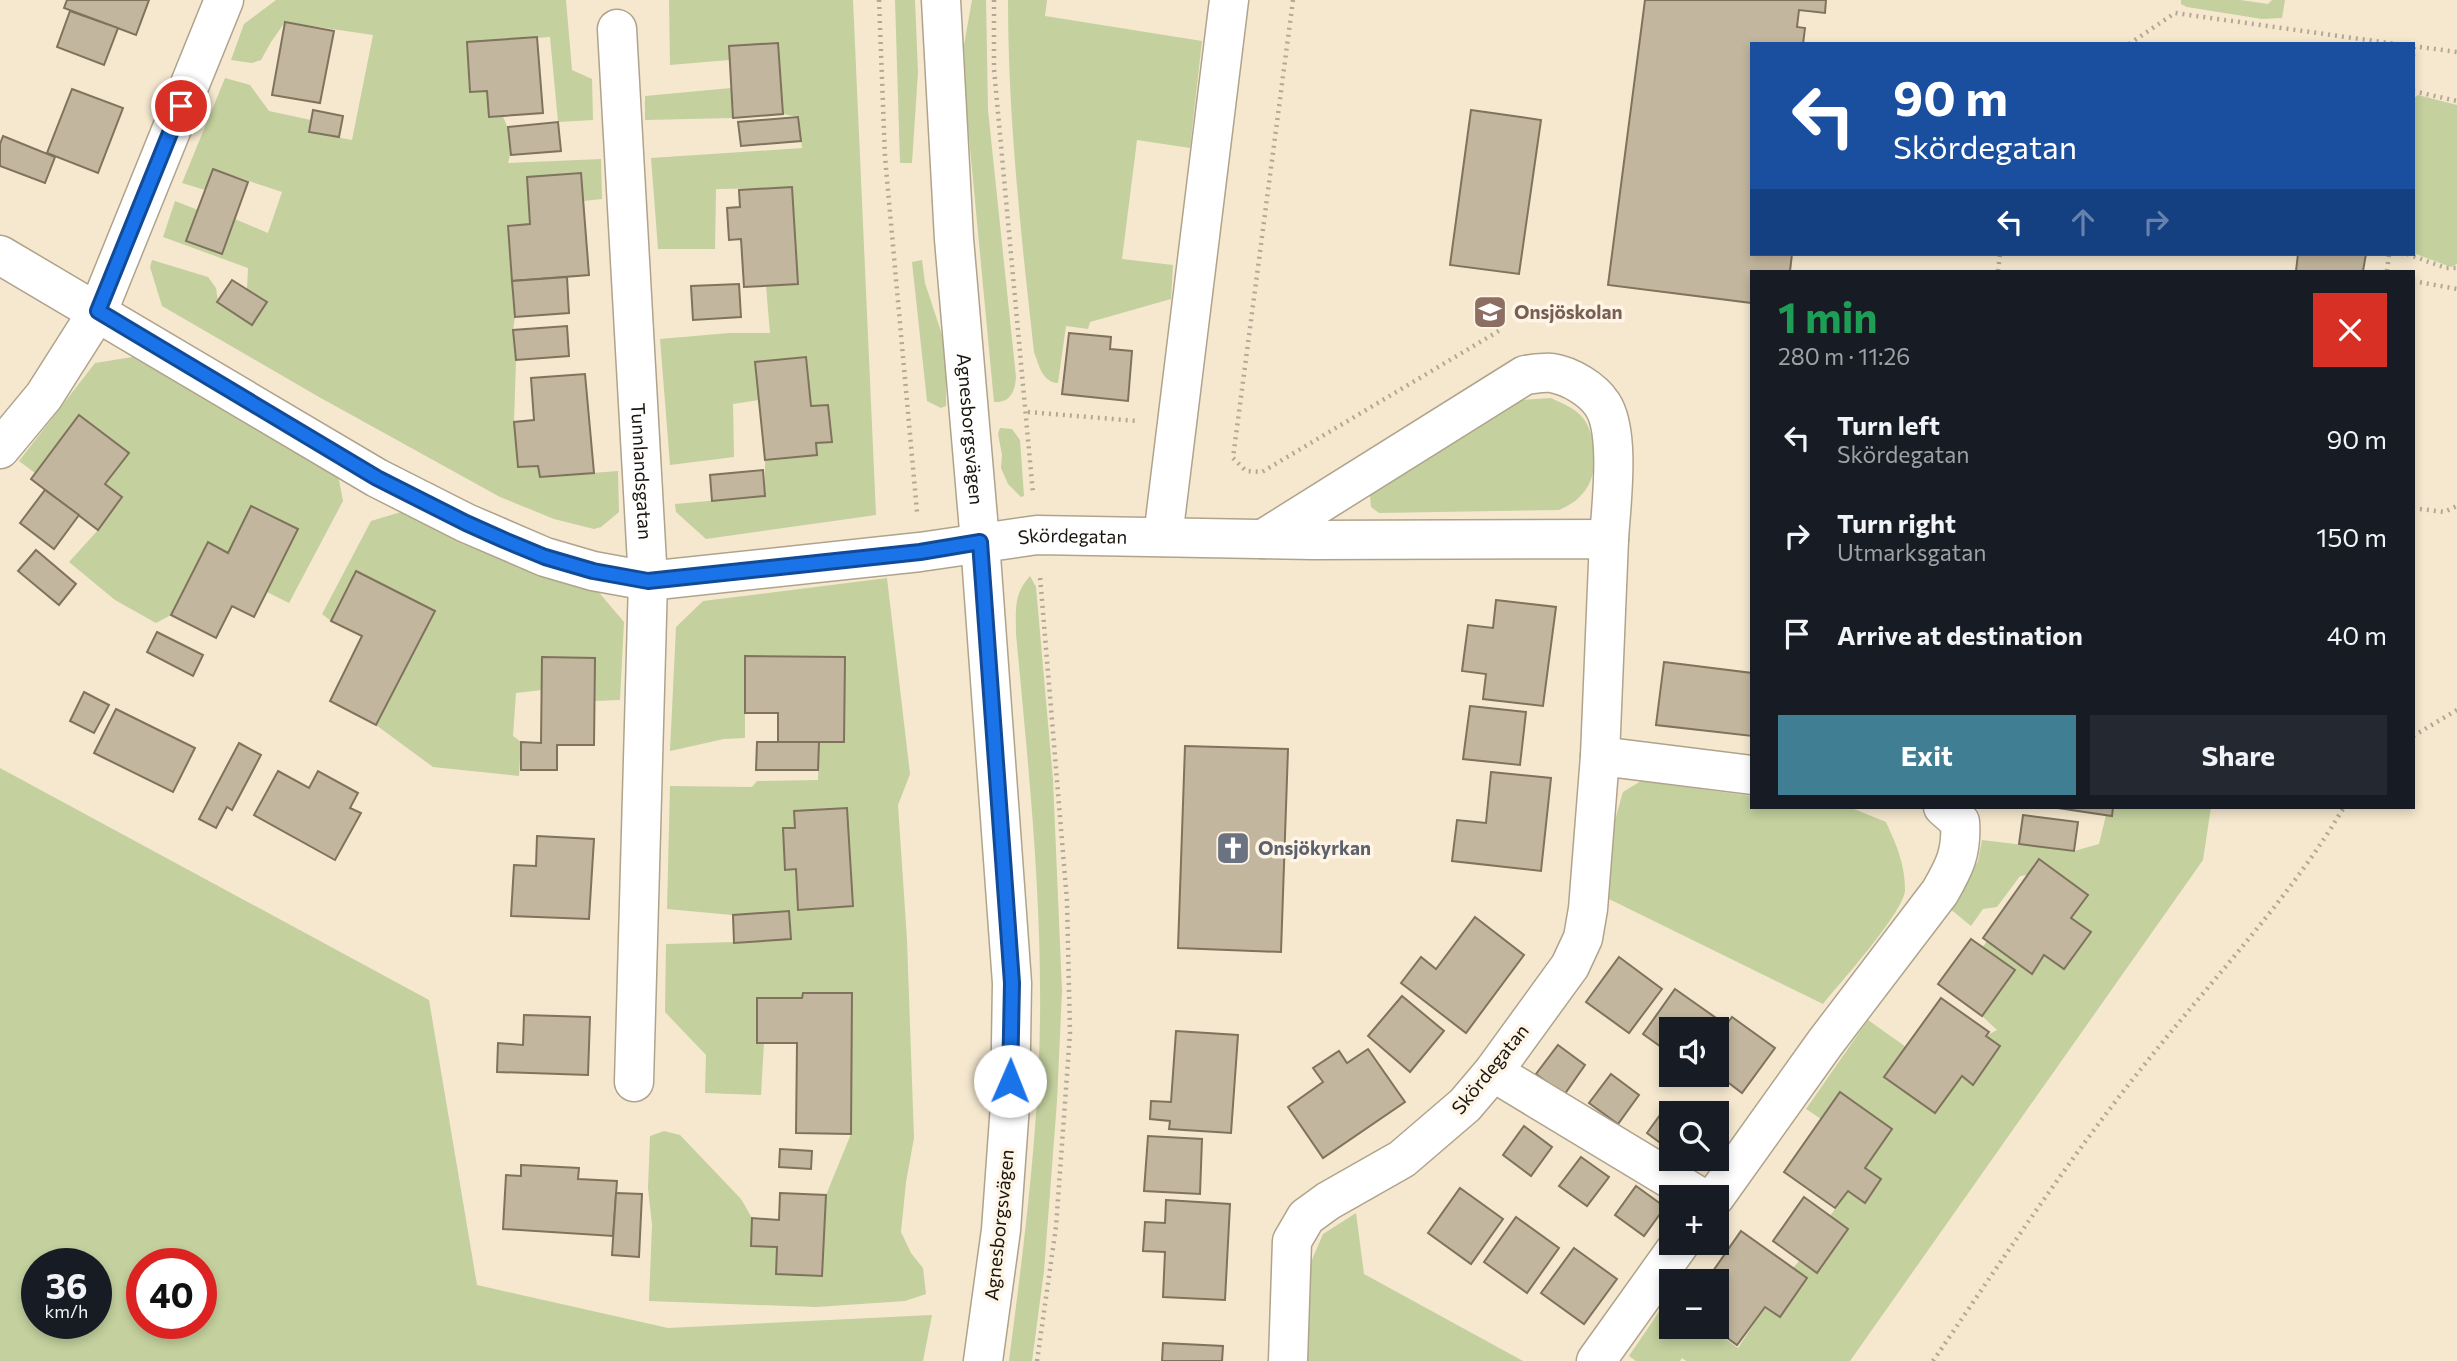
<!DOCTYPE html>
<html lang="en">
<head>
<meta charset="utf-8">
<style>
	:root { --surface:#171b24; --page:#242831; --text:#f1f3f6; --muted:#9ea1a6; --accent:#407f93 }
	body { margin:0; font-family:Commissioner,sans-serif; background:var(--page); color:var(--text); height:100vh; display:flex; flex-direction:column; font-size:26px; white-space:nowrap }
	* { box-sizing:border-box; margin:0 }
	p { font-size:23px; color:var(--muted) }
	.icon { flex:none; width:38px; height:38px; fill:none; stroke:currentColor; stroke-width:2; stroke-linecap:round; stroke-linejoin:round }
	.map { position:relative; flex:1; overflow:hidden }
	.side { position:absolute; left:1750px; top:270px; width:665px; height:539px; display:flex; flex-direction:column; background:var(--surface); border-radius:0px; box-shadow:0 4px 10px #0003 }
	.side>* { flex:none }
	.guide { position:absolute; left:1750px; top:42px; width:665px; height:214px; border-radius:0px; box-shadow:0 4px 10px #0003; background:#1a4fa0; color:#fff; overflow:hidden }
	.buttons { position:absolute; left:1659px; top:1017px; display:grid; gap:14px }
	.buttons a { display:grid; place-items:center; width:70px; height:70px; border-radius:0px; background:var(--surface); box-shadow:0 4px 10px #0003; font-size:35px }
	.speed { position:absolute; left:21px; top:1248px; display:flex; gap:14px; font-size:35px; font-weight:700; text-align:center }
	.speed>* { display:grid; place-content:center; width:91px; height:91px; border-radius:50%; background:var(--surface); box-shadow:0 4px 10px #0003; line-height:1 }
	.speed small { font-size:18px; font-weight:400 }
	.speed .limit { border:10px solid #d22; background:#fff; color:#111 }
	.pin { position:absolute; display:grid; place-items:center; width:60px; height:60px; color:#fff; margin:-30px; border:4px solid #fff; border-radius:50%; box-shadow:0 2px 7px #0007 }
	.me { position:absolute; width:77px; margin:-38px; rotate:1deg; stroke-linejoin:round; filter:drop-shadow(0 0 5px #0008) }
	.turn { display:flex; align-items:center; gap:24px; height:147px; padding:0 28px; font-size:32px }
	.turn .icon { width:91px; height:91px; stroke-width:2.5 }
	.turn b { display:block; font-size:49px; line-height:60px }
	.lanes { display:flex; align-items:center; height:66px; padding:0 28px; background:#0003; justify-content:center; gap:35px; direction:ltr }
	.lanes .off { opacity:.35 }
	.round { display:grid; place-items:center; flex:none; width:74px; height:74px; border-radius:0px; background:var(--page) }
	.summary { display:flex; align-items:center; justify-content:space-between; height:119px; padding:0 28px }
	h1 { font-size:42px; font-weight:700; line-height:52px; color:#1e9e55 }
	.action { display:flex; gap:14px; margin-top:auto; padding:14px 28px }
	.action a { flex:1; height:80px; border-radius:0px; background:var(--accent); color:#fff; font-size:28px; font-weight:700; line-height:80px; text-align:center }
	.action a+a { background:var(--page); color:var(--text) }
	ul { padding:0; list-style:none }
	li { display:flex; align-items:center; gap:21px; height:98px; padding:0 28px }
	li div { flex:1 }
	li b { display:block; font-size:26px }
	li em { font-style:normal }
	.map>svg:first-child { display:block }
	.green { fill:#c4d09e; fill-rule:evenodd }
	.building { fill:#c3b69e; stroke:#7f735d; stroke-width:2 }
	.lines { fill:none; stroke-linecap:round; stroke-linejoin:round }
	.minor-casing { stroke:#b0a38c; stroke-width:41 }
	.path { stroke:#b3a895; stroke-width:4.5; stroke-dasharray:2 5; stroke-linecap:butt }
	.minor { stroke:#fff; stroke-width:38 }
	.route-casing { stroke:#114b97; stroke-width:18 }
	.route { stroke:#1a73e8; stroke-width:12 }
	.labels { text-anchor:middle; stroke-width:7; stroke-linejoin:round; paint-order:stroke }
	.education-label { font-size:19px; font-weight:bold; fill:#785e54; stroke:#fef5e6; text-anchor:start }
	.street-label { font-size:19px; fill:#1a150d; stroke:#fef5e6 }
	.worship-label { font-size:19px; font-weight:bold; fill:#5b616d; stroke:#fef5e6; text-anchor:start }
</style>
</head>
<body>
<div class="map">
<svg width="2457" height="1361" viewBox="0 0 2457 1361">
	<rect width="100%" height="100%" fill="#f5e8cf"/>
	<g class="green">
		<path d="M276 0H566L572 70 592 79 593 120 558 122 550 37 467 43 469 92 487 91C502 112 517 136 508 163L601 159 602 199 583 201 580 173 527 177 530 224 512 281 515 317 513 330 516 360 514 422 518 467 538 466 540 477 618 471 619 512 601 527 594 529 554 519 500 497 319 397 162 306 150 267 152 260 208 277 216 288 218 302 252 324 266 302 247 289 248 268 163 237 175 201 198 210 222 254 235 219 268 233 282 192 213 169 205 190 182 183 225 78 250 85 269 111 311 120 310 132 352 140 373 35 285 22 271 42 261 60 252 63 231 60 244 24Z"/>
		<path d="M669 0H853L876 515 706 539 676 512 675 504 765 496V460L816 455V443L832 441 828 405 811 406 755 363 759 400 733 404 734 457 670 465 660 339 729 333H770L766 286 797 284 792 188 716 189 715 249H658L651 158 802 148 798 117 783 114 778 43 729 46V60L670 65Z"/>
		<path d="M895 0H915L918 72 912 163H900Z"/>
		<path d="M972 0H986L988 110 1016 377C1015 392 1010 403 994 402L967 116 964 45Z"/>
		<path d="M1008 0H1047L1045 16 1202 41 1190 148 1137 140 1122 259 1173 265 1171 299 1090 322 1088 329 1066 326 1058 383C1042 382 1039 365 1034 352 1021 235 1008 118 1008 0Z"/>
		<path d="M2181 0H2240L2268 4 2272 0H2285L2282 18 2262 19 2187 7 2181 4Z"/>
		<path d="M731 88 733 118 645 120V96Z"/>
		<path d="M2418 95 2457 105V264L2451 267 2413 253V108L2414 98Z"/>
		<path d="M922 260 925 283 946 347V406L941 408 927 401 912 262Z"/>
		<path d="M139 356 331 466 339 480 343 501 289 603 267 592 298 530 252 506 228 553 209 543 171 615 156 623 115 600 69 562 98 530 122 498 105 484 129 453 79 415 35 473 19 461 95 363Z"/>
		<path d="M1551 398C1563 404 1575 408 1583 418 1596 434 1598 469 1588 486 1581 498 1571 505 1559 510L1379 513 1371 507 1370 496 1384 484 1519 400Z"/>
		<path d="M1000 428 1012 429 1020 440 1024 496 1021 497 1008 484 1001 468 1002 455 998 434Z"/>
		<path d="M401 512 506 562 559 581 596 589 624 622 620 700 594 701 595 658 543 657 542 690 516 693 513 736 521 742 519 776 433 767 376 725 434 611 356 571 331 621 322 614 371 521Z"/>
		<path d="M1030 576 1036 587 1053 780 1062 991 1057 1101 1044 1271 1032 1361H1009C1021 1268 1033 1176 1038 1082 1046 933 1030 783 1016 634 1016 610 1013 595 1030 576Z"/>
		<path d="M887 578 910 774 898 805 907 940 914 1138 906 1182 901 1232 911 1253 923 1268 926 1294 905 1301 816 1307 649 1301 652 1225 648 1188 650 1136 664 1131 680 1135 741 1199 752 1218 777 1247 776 1274 822 1276 826 1195 851 1134 852 993H803L802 998H757V1042H764L761 1095 705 1093 706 1055 665 1012 666 944 734 942 732 915 667 909 670 786 752 787 757 781 818 780 819 742H844L845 657 745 656V738L724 739 670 751 676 627 703 601Z"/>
		<path d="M0 768 429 1000 477 1285 668 1328 932 1315 923 1361H0ZM37 1264H96V1323H37ZM142 1264H201V1323H142Z"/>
		<path d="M1641 781 1752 796V807H1835L1854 809 1886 822C1896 844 1905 864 1905 890 1904 912 1840 983 1823 1004L1607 898 1615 820 1623 792Z"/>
		<path d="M2113 807H2211L2203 860 1850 1361H1686L1682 1358 1680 1361H1636L1629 1356 1671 1294V1326L1709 1327 1738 1348 1765 1307 1780 1317 1807 1278 1793 1268 1800 1260 1817 1273 1848 1229 1830 1216 1848 1191 1865 1203 1881 1179 1865 1168 1892 1129 1840 1093 1821 1119 1806 1109 1868 1020 1906 1047 1885 1077 1937 1110 1962 1076 1973 1084 2000 1047 1986 1036 1997 1030 1982 1016V948L1987 941 2032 973 2044 955 2064 969 2071 918 2088 895 2040 859 2028 875 2020 876 1997 907 1983 909 1971 926 1949 908 1978 861 1982 840 2074 851 2099 844 2106 815 2112 816Z"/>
		<path d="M1356 1213 1364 1274 1523 1361H1307L1311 1262 1323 1234Z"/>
	</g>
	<g class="building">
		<path d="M67 0H149L136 35 64 8Z"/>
		<path d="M1645 0H1826L1825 13 1799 10 1797 27 1805 28 1803 44H1752V254H1792L1790 271H1752V303L1608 285Z"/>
		<path d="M70 11 118 28 104 65 57 47Z"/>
		<path d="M285 22 334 31 320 103 272 95Z"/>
		<path d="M537 37 543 113 489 117 487 91 470 92 467 42Z"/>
		<path d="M778 43 783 114 733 118 729 46Z"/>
		<path d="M72 89 123 108 98 173 47 153Z"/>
		<path d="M313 110 343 116 339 137 309 132Z"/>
		<path d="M1471 110 1541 120 1519 274 1450 265Z"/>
		<path d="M798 117 801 141 741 146 738 122Z"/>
		<path d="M558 122 561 151 511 155 508 127Z"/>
		<path d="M3 136 55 157 45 183 0 166V144Z"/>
		<path d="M213 169 248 182 222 254 186 241Z"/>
		<path d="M581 173 589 275 512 281 508 226 530 224 527 177Z"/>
		<path d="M792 187 798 284 744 287 741 239 729 240 727 208 740 207 739 190Z"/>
		<path d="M2298 254H2366L2363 271H2296Z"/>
		<path d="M567 277 569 313 515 317 512 281Z"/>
		<path d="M232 280 267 302 252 325 217 302Z"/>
		<path d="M739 284 741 317 693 320 691 286Z"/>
		<path d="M567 326 569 356 516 360 513 330Z"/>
		<path d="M1069 333 1111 337 1110 349 1132 351 1128 401 1062 394Z"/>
		<path d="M806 357 811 406 828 405 832 442 816 443 817 455 765 460 755 362Z"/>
		<path d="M585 374 594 473 540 477 538 466 518 467 514 422 534 420 531 378Z"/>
		<path d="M79 415 129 453 105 484 122 497 98 530 31 479Z"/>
		<path d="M763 470 765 496 712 501 710 475Z"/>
		<path d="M45 490 79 515 54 549 20 523Z"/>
		<path d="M251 506 298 529 254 617 232 606 216 638 171 615 208 542 228 553Z"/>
		<path d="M36 550 76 584 59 605 18 571Z"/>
		<path d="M356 571 435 611 376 725 330 701 362 636 331 621Z"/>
		<path d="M1496 600 1556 607 1543 706 1483 699 1486 674 1462 671 1468 625 1493 628Z"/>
		<path d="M157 632 203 655 193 676 147 652Z"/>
		<path d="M745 656 845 657 844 742H778V713H745Z"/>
		<path d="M542 657 595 658 594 745H557V770H521V742L541 743Z"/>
		<path d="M1664 662 1752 673V736L1656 725Z"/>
		<path d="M84 692 109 705 94 733 70 721Z"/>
		<path d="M1470 706 1526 712 1520 765 1463 759Z"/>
		<path d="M116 709 195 748 173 792 94 753Z"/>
		<path d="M757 742H819L818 770H756Z"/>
		<path d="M239 743 261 755 232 810 227 807 216 828 199 819Z"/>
		<path d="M1185 746 1288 749 1281 952 1178 948Z"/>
		<path d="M278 771 309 788 318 771 358 793 350 808 361 813 335 860 254 815Z"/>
		<path d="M1491 772 1551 778 1541 871 1452 861 1457 820 1486 823Z"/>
		<path d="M2051 807H2113L2112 816Z"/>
		<path d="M847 808 853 906 798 910 796 869 785 870 783 828H795L794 811Z"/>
		<path d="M2023 815 2078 822 2074 851 2019 844Z"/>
		<path d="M537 836 594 839 589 919 511 916 514 865 536 866Z"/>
		<path d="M2039 859 2088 895 2071 918 2091 932 2064 969 2044 955 2032 974 1983 938Z"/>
		<path d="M789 911 791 939 734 943 733 915Z"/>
		<path d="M1475 917 1524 955 1466 1033 1401 983 1421 957 1436 969Z"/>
		<path d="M1971 939 2015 970 1982 1016 1938 984Z"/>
		<path d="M1619 957 1662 989 1629 1033 1586 1002Z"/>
		<path d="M1675 989 1719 1020 1712 1029H1671V1054L1643 1034Z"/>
		<path d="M803 993H852L851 1134 796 1133 797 1043H757V998H802Z"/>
		<path d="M1402 996 1444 1031 1410 1072 1368 1036Z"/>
		<path d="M1941 998 1989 1032 1986 1036 2000 1046 1973 1085 1962 1076 1935 1113 1884 1077Z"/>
		<path d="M524 1015 590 1017 588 1075 497 1072 498 1043 523 1045Z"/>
		<path d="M1732 1017 1775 1048 1742 1093 1717 1074V1037Z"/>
		<path d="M1176 1031 1238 1035 1231 1133 1169 1129 1170 1121 1150 1119 1151 1101 1171 1102Z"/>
		<path d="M1558 1045 1585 1065 1564 1095 1536 1074Z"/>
		<path d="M1368 1049 1405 1102 1323 1158 1288 1107 1323 1082 1313 1068 1339 1051 1347 1063Z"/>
		<path d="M1611 1074 1639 1095 1618 1124 1589 1103Z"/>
		<path d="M1840 1092 1892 1129 1865 1168 1881 1179 1865 1203 1848 1191 1835 1208 1784 1172Z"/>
		<path d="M1668 1104 1681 1113H1671V1151L1647 1133Z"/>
		<path d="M1524 1126 1552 1147 1531 1176 1503 1155Z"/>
		<path d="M1148 1136 1202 1139 1200 1194 1144 1191Z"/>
		<path d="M780 1149 812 1151 811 1169 779 1167Z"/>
		<path d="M1581 1157 1609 1177 1587 1206 1559 1186Z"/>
		<path d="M521 1165 579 1168 578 1179 617 1181 613 1236 503 1229 506 1175 521 1176Z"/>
		<path d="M1636 1186 1665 1207 1644 1236 1615 1215Z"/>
		<path d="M1460 1188 1503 1219 1471 1264 1428 1233Z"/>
		<path d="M616 1193 642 1194 639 1257 612 1255Z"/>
		<path d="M780 1193 826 1195 822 1276 776 1274 777 1247 751 1246 752 1218 779 1220Z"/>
		<path d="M1804 1197 1848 1229 1817 1273 1773 1241Z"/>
		<path d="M1166 1200 1230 1204 1225 1300 1163 1297 1165 1252 1143 1251 1145 1222 1165 1223Z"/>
		<path d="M1516 1217 1559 1248 1527 1293 1484 1262Z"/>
		<path d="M1741 1231 1807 1278 1780 1317 1765 1307 1737 1345 1711 1326H1717V1281H1706Z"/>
		<path d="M1574 1248 1617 1279 1584 1324 1541 1293Z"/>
		<path d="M1163 1343 1223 1346 1222 1361H1162Z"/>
	</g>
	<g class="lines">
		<g class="minor-casing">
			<g id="minor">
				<path id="s1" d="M941 0 954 239 980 542 1012 983 1010 1105 1001 1230 983 1361"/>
				<path id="s2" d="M617 29 648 581 634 1082"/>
				<path id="s3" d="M0 255 377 478 466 523 545 557 593 571 648 581 920 552 1037 535 1313 540 1609 539 1600 756 1588 909 1583 938 1570 966 1493 1072 1465 1105 1402 1159 1328 1201 1306 1217 1292 1241 1288 1361"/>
				<path d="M0 449 44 396 98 311 224 0"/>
				<path d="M1163 537 1229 0"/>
				<path d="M1263 539 1525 375C1534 374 1544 372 1552 373 1570 376 1592 389 1602 404 1621 431 1611 506 1609 539"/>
				<path d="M1600 756 1752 775"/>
				<path d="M1493 1072 1700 1197"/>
				<path d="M1715 1197 1825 1043 1940 892C1955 866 1962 852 1960 822L1943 807"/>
				<path d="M1596 1361 1681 1242"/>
			</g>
		</g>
		<g class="path">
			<path d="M879 0 885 157 917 512"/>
			<path d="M994 0V69L1033 494"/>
			<path d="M1293 0 1233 458 1246 471 1262 472 1502 329"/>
			<path d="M2129 44 2175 13 2396 44"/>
			<path d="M2413 46 2457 52"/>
			<path d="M2413 56 2414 46"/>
			<path d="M2413 91 2457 101"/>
			<path d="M2407 254 2446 268H2457"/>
			<path d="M1998 271 2000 254"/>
			<path d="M2387 271 2389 254"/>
			<path d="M2413 281 2457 289"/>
			<path d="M1028 412 1137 421"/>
			<path d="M2413 508 2444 512 2457 506"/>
			<path d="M2413 736 2457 710"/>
			<path d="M1037 1361 1056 1227 1070 1033 1067 901 1040 576"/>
			<path d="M1933 1361C2003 1259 2071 1155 2149 1059 2215 976 2290 898 2344 807"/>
		</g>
		<use href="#minor" class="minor"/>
	</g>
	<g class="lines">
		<g class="route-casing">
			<path id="route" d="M181 106 98 311 377 478 466 523 504 540 545 557 593 571 648 581 920 552 980 542 1012 983 1010 1081"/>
		</g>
		<use href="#route" class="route"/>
	</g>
	<defs>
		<g id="school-square" transform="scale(1.75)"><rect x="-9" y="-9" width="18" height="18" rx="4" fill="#8d6e63" stroke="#fef5e6"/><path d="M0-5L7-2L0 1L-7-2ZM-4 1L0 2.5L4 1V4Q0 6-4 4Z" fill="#fff"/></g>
		<g id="church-square" transform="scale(1.75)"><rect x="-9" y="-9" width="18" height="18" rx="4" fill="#6b7280" stroke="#fef5e6"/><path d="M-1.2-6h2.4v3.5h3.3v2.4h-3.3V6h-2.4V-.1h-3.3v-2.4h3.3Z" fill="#fff"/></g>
	</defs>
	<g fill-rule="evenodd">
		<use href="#school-square" x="1490" y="312"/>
		<use href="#church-square" x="1233" y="848"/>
	</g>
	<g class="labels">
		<g class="education-label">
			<text x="1514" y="319">Onsjöskolan</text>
		</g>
		<g class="street-label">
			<text dy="7" stroke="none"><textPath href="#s1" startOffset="430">Agnesborgsvägen</textPath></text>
			<text dy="7" stroke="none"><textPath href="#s2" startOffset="443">Tunnlandsgatan</textPath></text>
			<text dy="7" stroke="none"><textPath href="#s3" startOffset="1157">Skördegatan</textPath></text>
			<text transform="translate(1490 1069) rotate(-51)" y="7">Skördegatan</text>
			<text transform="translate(999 1225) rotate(-84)" y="7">Agnesborgsvägen</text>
		</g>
		<g class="worship-label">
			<text x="1258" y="855">Onsjökyrkan</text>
		</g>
	</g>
</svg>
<div class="buttons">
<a><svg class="icon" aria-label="sound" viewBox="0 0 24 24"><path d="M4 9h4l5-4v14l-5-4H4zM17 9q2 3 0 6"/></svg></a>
<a><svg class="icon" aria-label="search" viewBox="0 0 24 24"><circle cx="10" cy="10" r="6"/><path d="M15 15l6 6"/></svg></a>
<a>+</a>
<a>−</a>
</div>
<div class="speed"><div>36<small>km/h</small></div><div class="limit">40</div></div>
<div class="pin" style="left:181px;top:106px;background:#d93025"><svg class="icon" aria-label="arrive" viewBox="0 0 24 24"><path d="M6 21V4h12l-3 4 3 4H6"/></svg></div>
<svg class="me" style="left:1010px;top:1081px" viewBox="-20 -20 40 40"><circle r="19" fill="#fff"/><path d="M0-13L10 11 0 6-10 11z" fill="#1a73e8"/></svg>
<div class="guide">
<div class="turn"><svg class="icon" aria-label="left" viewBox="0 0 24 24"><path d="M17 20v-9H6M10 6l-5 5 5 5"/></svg><div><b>90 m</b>Skördegatan</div></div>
<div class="lanes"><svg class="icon" aria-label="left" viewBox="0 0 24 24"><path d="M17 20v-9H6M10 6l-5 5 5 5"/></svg><svg class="icon off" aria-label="ahead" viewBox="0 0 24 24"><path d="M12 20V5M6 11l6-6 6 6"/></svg><svg class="icon off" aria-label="right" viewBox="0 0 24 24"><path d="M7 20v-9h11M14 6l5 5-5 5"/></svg></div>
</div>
<section class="side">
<div class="summary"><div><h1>1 min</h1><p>280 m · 11:26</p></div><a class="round" style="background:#d93025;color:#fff"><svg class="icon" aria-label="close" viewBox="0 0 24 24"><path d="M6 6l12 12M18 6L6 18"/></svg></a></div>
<ul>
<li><svg class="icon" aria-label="left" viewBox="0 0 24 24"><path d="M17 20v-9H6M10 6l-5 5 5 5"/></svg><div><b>Turn left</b><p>Skördegatan</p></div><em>90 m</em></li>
<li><svg class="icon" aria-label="right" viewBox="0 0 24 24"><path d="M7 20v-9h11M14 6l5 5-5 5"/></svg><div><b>Turn right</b><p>Utmarksgatan</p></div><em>150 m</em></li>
<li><svg class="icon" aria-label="arrive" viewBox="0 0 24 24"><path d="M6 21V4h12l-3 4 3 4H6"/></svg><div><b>Arrive at destination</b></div><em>40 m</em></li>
</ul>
<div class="action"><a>Exit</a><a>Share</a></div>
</section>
</div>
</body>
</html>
